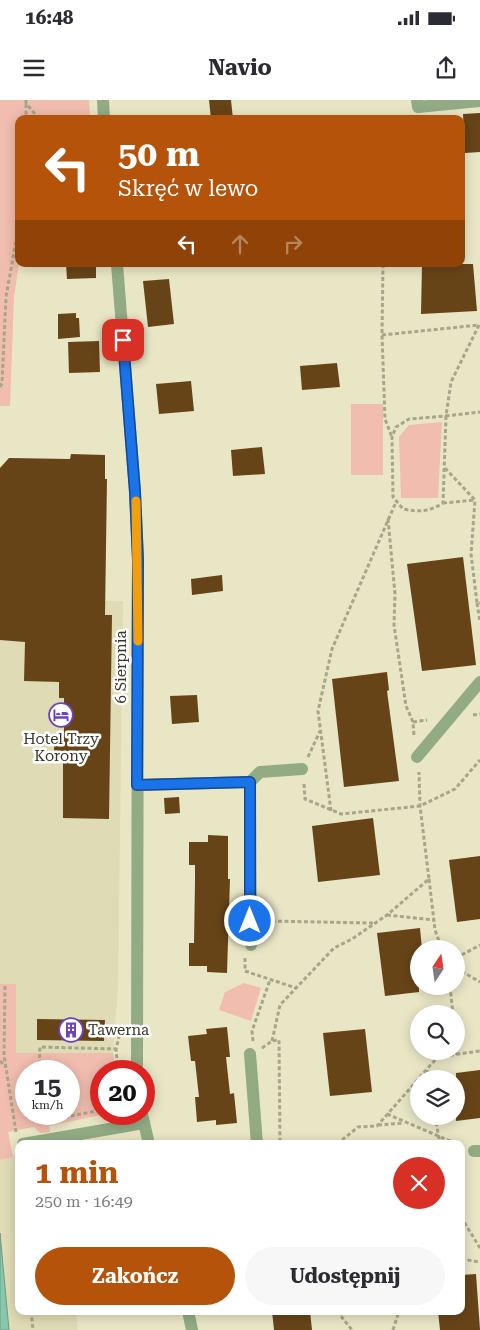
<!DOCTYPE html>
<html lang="pl">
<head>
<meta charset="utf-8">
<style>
	:root { --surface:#fff; --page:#f7f7f7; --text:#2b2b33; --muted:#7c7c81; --accent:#b45309 }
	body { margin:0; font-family:"Roboto Serif",serif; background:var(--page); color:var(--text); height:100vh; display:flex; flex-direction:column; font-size:19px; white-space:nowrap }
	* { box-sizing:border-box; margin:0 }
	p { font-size:16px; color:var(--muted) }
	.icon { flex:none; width:28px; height:28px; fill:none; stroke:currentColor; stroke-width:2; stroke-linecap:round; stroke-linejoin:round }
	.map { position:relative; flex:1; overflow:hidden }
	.drawer { position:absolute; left:15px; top:1040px; width:450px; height:175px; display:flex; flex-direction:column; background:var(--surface); border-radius:10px; box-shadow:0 2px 12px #0003 }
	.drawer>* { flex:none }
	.hud { position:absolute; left:15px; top:15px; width:450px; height:152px; border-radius:10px; box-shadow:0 2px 12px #0003; background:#b45309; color:#fff; overflow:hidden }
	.needle { width:32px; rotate:13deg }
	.buttons { position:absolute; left:410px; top:840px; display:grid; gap:10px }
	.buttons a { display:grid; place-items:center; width:55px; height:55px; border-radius:50%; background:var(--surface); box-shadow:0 2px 12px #0003; font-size:25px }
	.speed { position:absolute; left:15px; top:960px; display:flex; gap:10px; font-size:25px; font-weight:700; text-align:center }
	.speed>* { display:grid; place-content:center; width:65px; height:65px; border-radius:50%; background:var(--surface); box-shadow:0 2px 12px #0003; line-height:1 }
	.speed small { font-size:12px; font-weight:400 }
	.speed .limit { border:8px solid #d22; background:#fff; color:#111 }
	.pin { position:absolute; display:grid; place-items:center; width:42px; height:42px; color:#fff; margin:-21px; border-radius:10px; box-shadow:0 2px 8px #0006 }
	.me { position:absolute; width:55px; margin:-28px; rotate:0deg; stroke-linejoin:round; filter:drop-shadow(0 0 4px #0008) }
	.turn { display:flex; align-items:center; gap:18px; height:105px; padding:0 20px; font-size:22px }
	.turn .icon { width:65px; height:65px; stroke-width:2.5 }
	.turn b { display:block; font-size:35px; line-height:42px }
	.lanes { display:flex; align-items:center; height:48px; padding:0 20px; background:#0003; justify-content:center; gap:25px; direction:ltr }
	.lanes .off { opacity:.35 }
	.round { display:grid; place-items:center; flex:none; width:52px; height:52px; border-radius:26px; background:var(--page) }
	.head { display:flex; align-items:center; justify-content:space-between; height:85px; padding:0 20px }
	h1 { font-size:30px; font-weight:700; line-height:38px; color:var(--accent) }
	.action { display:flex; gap:10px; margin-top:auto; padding:10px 20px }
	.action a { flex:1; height:58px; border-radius:30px; background:var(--accent); color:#fff; font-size:20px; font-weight:700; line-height:58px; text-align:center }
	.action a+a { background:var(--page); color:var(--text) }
	.status { display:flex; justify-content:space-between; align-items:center; height:35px; padding:0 25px; background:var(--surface); direction:ltr }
	.status svg { height:14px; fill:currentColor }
	header { display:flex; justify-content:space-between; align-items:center; height:65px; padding:0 20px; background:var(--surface); font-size:22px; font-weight:700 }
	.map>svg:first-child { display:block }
	.built { fill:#dfdbb4 }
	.green { fill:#f0bdaf; fill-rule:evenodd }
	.water { fill:#86c7ae; stroke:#6e9c86 }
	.building { fill:#674418 }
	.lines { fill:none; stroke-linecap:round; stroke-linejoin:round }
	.path { stroke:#a7a58c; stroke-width:3; stroke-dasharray:4 2.5; stroke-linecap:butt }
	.minor { stroke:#92ab85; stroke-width:12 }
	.route-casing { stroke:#114b97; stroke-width:12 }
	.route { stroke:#1a73e8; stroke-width:9 }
	.slow { stroke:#f59e0b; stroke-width:9 }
	.labels { text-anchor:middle; stroke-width:5; stroke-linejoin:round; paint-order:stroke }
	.street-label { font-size:15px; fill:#37362a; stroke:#fff }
	.poi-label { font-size:15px; fill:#37362a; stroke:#fff }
</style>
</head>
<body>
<div class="status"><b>16:48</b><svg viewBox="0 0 49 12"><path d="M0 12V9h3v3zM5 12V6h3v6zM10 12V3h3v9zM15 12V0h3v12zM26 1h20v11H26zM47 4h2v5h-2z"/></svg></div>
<header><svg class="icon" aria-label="menu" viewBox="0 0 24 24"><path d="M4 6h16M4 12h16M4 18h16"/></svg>Navio<svg class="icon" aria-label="share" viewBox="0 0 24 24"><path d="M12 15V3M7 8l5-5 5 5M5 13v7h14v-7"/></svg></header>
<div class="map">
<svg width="480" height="1230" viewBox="0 0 480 1230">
	<rect width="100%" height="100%" fill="#e9e6c6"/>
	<g class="built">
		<path d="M0 489 35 501H123L118 887 113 953H16V885L0 884Z"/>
		<path d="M19 1056V1211H76L78 1230H9L0 1133V1060Z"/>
	</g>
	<g class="green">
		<path d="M0 0H89L90 19H19V164L14 197 10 306H0Z"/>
		<rect x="351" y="304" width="32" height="71"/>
		<path d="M442 322 438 398H401L399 337 409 325Z"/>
		<path d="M244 883 261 888 251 921 219 910 225 892Z"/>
		<path d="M0 884H16V953H113L116 971H101V1014H105L49 1026 50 1032 40 1033 34 1027 8 1032 13 1057 0 1060ZM26 971H69V1014H26Z"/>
	</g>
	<path class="water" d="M0 1133 9 1230H0Z"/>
	<g class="building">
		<path d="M209 0H231L233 19H211Z"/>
		<path d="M480 13V52L465 53 463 14Z"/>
		<path d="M66 164H96V178L67 179Z"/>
		<path d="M422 164H473L477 211 421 214Z"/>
		<path d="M169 179 174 224 148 227 143 181Z"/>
		<path d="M76 213V218H79L80 237 58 239V214Z"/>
		<path d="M99 241 100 272 69 273 68 242Z"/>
		<path d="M337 263 340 287 302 290 300 266Z"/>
		<path d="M191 281 194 311 159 314 156 284Z"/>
		<path d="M262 347 265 374 233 376 231 350Z"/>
		<path d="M71 354 105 355V379H107L105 515H112L109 719 63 718V658H54V634L64 635V598H59V582L24 581 25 542 0 540V368L9 358 70 359Z"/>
		<path d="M463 457 476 565 422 571 407 464Z"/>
		<path d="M222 475 223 491 192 495 191 479Z"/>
		<path d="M387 572 389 590 387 591 399 681 344 687 332 579Z"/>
		<path d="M197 595 199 622 172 624 170 596Z"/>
		<path d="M179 697 180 713 165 714 164 698Z"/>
		<path d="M373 718 380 775 318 782 312 726Z"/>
		<path d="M208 735 228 736V779H230L227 873 207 872V866H189V843H194L195 781V765H189V742H208Z"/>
		<path d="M480 756V819L457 822 449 760Z"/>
		<path d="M420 828 422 849H419V892L385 896 377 833Z"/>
		<path d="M37 919 105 920 104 941 37 940Z"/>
		<path d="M227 927 230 957H226L230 994 234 993 237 1023 216 1025V1020L197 1022 195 997H199L195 961H191L188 936 207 934 206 929Z"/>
		<path d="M365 929 372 992 330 996 323 933Z"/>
		<path d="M480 970V1018L456 1021V973Z"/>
		<path d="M476 1174 480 1230H440L438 1211H461V1175Z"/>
		<path d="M272 1211H310L312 1230H274Z"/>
	</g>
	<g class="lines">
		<g class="path">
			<path d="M26 0V3L39 19"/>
			<path d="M26 4V19"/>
			<path d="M383 164 382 235 385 319 392 337"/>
			<path d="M479 225 451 282 446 316 480 312"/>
			<path d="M382 235 479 225"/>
			<path d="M0 287 2 283 6 197 19 124"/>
			<path d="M446 316 443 403C429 412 419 412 403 409L393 397 392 337 396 327 409 319Z"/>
			<path d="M445 368 475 400 471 454 477 503H480"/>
			<path d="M443 403 475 400"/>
			<path d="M388 419 395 494 394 525 406 606 413 622 414 636"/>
			<path d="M477 503 480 522"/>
			<path d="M473 615 480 614"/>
			<path d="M413 622 427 620"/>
			<path d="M308 657 320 631"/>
			<path d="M304 684 305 699 341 714 420 706 455 689 480 660"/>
			<path d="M331 711 318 611 332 549 396 402"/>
			<path d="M429 779 435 830 442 849"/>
			<path d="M387 815 434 820"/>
			<path d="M265 821 373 823"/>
			<path d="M245 858V871L296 888"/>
			<path d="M456 858 480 845"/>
			<path d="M456 868 480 882"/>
			<path d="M5 886 4 955 16 1032"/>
			<path d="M450 886 453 914"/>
			<path d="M253 941 252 931 270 880"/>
			<path d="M272 941 280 905 334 848 352 839 387 815 429 779 420 706 419 672"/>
			<path d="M456 946 457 955"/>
			<path d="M262 948 272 941 279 940 280 1044"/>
			<path d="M437 957 480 951"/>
			<path d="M0 961 6 967"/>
			<path d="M427 970 429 979"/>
			<path d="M39 971 40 947 116 949"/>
			<path d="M118 971 116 949 120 933"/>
			<path d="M149 981 151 1002"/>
			<path d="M44 1014 46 1021 101 1010"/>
			<path d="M387 1014 457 1044"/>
			<path d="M435 1016 440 1044"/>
			<path d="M378 1025 404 1023"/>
			<path d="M337 1044 358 1027 377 1026 443 951"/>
			<path d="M461 1117 480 1148"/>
			<path d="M461 1159 480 1162"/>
			<path d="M31 1211 33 1230"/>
			<path d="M337 1211 352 1230"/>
			<path d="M393 1230 399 1211"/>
		</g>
		<g class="minor">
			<path d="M103 0 104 19"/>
			<path d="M417 0 418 7 480 1"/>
			<path d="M117 164 135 392 138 460 137 971"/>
			<path d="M417 657 480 582"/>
			<path d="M250 682 260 672 302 669"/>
			<path d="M137 685 250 682 251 845"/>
			<path d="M250 954 257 1044"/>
			<path d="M142 1014 149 1044"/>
			<path d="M23 1044 144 1023"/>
			<path d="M474 1051H480"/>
			<path d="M188 1211 192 1230"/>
		</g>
	</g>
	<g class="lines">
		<g class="route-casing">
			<path id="route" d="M123 240 135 392 138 460 137 685 250 682V821"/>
		</g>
		<use href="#route" class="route"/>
		<path class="slow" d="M136 401 138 541"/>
	</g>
	<defs>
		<g id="hotel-ring" transform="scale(1.25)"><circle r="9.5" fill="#fff" stroke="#6e42ba" stroke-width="1.5"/><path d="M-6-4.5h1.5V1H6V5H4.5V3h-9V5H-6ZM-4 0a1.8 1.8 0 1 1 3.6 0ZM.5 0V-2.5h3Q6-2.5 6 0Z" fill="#6e42ba"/></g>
		<g id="building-ring" transform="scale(1.25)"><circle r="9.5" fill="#fff" stroke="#6e42ba" stroke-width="1.5"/><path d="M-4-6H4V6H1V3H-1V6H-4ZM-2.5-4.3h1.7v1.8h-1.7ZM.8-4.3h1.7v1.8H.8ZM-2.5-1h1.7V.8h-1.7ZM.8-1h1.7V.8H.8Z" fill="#6e42ba"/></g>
	</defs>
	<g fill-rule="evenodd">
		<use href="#hotel-ring" x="61" y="615"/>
		<use href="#building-ring" x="71" y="930"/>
	</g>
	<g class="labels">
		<g class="street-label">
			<text transform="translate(121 567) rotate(-90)" y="5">6 Sierpnia</text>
		</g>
		<g class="poi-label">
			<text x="61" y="644">Hotel Trzy<tspan x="61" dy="17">Korony</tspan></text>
			<text x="88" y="935" text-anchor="start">Tawerna</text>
		</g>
	</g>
</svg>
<div class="buttons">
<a><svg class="needle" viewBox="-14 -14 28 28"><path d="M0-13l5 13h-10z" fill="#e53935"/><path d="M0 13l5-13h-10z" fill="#7c7c81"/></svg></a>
<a><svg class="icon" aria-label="search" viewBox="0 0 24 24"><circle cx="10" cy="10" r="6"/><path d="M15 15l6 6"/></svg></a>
<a><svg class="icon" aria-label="layers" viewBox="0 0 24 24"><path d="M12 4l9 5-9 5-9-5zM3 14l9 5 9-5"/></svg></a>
</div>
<div class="speed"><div>15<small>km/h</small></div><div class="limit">20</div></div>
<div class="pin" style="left:123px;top:240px;background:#d93025"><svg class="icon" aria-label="arrive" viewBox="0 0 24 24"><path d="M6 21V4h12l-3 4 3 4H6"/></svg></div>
<svg class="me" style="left:250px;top:821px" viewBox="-20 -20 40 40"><circle r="17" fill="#1a73e8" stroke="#fff" stroke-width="3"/><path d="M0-11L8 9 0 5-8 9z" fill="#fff"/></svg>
<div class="hud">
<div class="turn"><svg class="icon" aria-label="left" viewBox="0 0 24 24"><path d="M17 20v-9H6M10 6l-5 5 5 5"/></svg><div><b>50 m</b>Skręć w lewo</div></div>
<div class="lanes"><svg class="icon" aria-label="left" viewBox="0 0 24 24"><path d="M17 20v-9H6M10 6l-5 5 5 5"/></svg><svg class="icon off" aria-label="ahead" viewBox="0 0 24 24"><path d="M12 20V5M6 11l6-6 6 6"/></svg><svg class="icon off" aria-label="right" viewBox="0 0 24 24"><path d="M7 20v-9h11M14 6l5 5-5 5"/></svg></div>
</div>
<section class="drawer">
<div class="head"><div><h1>1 min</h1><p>250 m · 16:49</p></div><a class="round" style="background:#d93025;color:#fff"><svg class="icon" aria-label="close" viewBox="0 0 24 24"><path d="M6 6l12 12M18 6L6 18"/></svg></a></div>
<div class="action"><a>Zakończ</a><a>Udostępnij</a></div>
</section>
</div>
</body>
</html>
